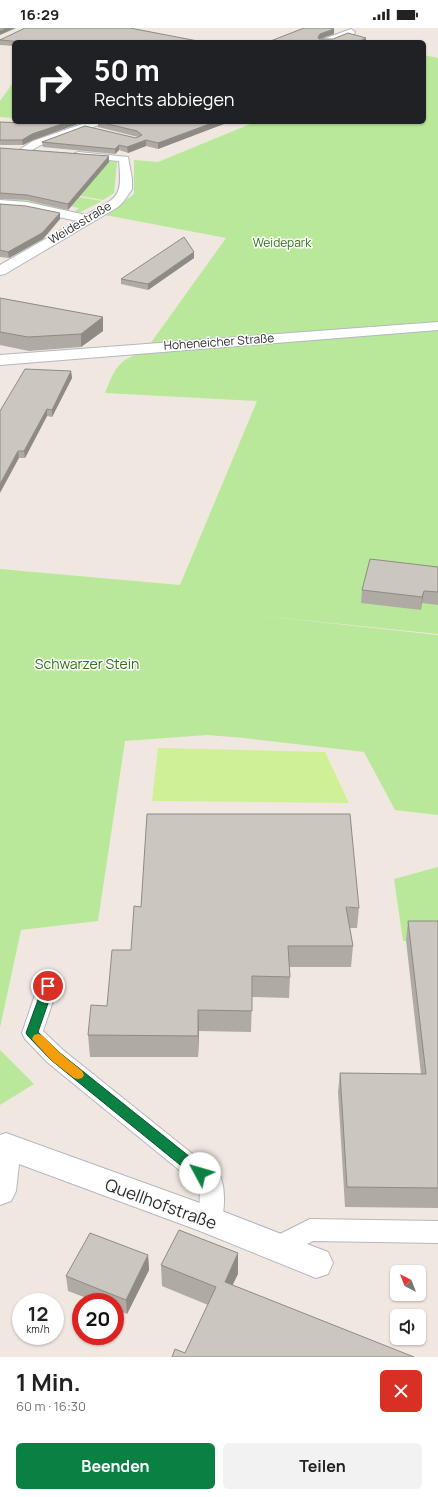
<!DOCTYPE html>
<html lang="de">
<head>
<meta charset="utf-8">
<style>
	:root { --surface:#fff; --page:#f2f2f2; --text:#222; --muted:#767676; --accent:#0b8043 }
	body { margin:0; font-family:Manrope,sans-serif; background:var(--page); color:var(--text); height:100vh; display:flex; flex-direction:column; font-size:15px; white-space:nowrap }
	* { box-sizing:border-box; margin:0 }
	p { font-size:13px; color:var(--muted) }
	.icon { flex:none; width:22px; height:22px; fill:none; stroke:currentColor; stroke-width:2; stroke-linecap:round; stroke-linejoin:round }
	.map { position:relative; height:1329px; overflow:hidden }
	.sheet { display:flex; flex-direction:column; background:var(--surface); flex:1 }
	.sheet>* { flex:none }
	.guide { position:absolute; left:12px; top:12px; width:414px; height:84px; border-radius:6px; box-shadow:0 1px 3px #0004; background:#202124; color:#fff; overflow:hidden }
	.needle { width:26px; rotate:318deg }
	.controls { position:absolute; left:390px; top:1237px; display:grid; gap:8px }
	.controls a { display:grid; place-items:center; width:36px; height:36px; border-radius:6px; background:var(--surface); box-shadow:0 1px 3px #0004; font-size:20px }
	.speed { position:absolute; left:12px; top:1265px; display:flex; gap:8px; font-size:20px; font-weight:700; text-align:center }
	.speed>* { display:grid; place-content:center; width:52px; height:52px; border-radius:50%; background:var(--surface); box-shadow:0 1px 3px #0004; line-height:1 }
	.speed small { font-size:10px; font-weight:400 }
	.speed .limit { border:6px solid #d22; background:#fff; color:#111 }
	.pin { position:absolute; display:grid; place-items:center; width:34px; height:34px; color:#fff; margin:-17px; border:2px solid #fff; border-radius:50%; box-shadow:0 1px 4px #0007 }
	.me { position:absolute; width:44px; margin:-22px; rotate:309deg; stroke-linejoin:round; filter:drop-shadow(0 0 3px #0008) }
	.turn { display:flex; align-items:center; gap:14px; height:84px; padding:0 16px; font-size:18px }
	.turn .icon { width:52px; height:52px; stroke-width:2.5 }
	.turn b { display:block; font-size:28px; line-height:34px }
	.round { display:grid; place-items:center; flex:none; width:42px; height:42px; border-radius:6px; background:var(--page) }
	.head { display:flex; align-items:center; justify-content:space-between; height:68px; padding:0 16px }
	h1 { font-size:24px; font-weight:700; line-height:30px }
	.primary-button { display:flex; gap:8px; margin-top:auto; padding:8px 16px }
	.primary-button a { flex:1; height:46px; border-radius:6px; background:var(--accent); color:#fff; font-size:16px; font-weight:700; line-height:46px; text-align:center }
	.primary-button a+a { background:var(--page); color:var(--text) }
	.status { display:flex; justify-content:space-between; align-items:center; height:28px; padding:0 20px; background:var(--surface); direction:ltr }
	.status svg { height:11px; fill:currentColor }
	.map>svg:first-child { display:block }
	.green { fill:#bae89a }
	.pitch { fill:#cff096 }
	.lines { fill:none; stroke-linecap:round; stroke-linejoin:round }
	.service-casing { stroke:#b4b7c2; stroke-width:2 }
	.minor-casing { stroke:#b4b7c2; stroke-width:2 }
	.service { fill:#fff; fill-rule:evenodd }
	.minor { fill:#fff; fill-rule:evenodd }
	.wall { fill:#afaaa3 }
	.shaded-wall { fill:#8e8b85 }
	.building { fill:#cbc6be; stroke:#8e8b85 }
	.route { fill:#0b8043; stroke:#07532c }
	.slow { fill:#f59e0b }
	.labels { text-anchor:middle; stroke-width:3; stroke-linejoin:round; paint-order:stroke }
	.far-street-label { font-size:12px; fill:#2e2e2e; stroke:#fff }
	.far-park-label { font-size:12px; fill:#2f7217; stroke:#fff }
	.park-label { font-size:14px; fill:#2f7217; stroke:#fff }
	.near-street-label { font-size:17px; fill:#2e2e2e; stroke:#fff }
</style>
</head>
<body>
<div class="status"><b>16:29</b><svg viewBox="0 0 49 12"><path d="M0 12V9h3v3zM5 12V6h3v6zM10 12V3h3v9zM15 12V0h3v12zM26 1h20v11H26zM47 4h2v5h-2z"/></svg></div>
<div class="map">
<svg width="438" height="1329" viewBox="0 0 438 1329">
	<rect width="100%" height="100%" fill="#f0e8e0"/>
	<g class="green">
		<path d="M424 27 438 30V295L283 307V305L261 308 150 316 226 210 105 187 134 166V132L158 134 255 94H424Z"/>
		<path d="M12 56H14V90L0 89V73Z"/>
		<path d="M0 127 113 132 117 134 114 165 103 172 81 168 46 165Z"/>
		<path d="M79 169 102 173 81 184H74L79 180 69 178 64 182 4 174 7 171 74 175Z"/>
		<path d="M438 302V606L216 583 438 607V787L395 782 364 724 244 710 207 707 125 713 98 893 21 902 0 1000V541L180 557 257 373 105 365C114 343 117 332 141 325Z"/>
		<path d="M438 839V913H403L394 851Z"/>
		<path d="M0 1022 34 1056 0 1077Z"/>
	</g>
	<path class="pitch" d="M158 720 325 724 349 775 152 773Z"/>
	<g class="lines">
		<g class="service-casing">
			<g id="service">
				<path d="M48 950 55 953 58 958 43 1003 63 1022 220 1148C226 1160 225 1188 219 1200L211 1203 203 1200 199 1193 200 1159 47 1034 25 1011 22 1005 38 958 41 953Z"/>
				<path d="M310 1191 438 1193V1215L313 1213 276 1231 268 1228 264 1220 268 1212Z"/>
			</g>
		</g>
		<g class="minor-casing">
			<g id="minor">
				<path d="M351 1 355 4 354 6 332 14H319L321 12Z"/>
				<path d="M88 94H103L102 96C82 103 57 109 39 118 32 122 27 127 19 125L17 123 33 113Z"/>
				<path d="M79 124 128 129 132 151V161L124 173 118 179 5 246 0 247V237L77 193 27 182 0 180V172L27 174 86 187C117 169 123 171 119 133L75 129 73 127 75 125Z"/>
				<path d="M438 294V302L0 337V327Z"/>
				<path d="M6 1105 222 1183 328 1224 333 1235 328 1246 316 1250 200 1203 19 1136 16 1163 11 1173 0 1177V1107Z"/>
			</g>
		</g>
		<use href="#service" class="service"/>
		<use href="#minor" class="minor"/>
	</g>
	<g class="wall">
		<path d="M134 1 203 14H14V18L0 17V11Z"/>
		<path d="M0 94 25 95 27 94H83L33 112 23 117H0Z"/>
		<path d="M98 94H229L158 121 146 118 128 125 119 122 115 126 43 119 42 114 136 110 138 109 98 99Z"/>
		<path d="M0 120 109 128V134L68 182 27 172 0 171Z"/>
		<path d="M0 176 60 191 43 211 9 230 0 229Z"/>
		<path d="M194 224V230L148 262 121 256V251Z"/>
		<path d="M0 270 103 289V303L81 319 29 323 0 317Z"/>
		<path d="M71 343 72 350 52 389 47 388 25 430H19L0 383Z"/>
		<path d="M438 539V577L422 575 421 582 361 575 362 562Z"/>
		<path d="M141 879 359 880 357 900H349L353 918 351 939H289L290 949 289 970 252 969 251 1004 199 1003 198 1029H90L88 1007 107 978 131 922Z"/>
		<path d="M408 893H438V1180L345 1179 338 1064 340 1045 421 1046 406 912Z"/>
		<path d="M238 1225V1246L185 1325 208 1277 162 1258 161 1237Z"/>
		<path d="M148 1227 149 1242 127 1286 115 1281V1274H97L68 1263 66 1248Z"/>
	</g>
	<g class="shaded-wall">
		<path d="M6 0H16L0 7V3Z"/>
		<path d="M334 1V6L320 11 318 14V9L320 6Z"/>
		<path d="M366 10V14L360 13Z"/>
		<path d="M68 94H83L33 112 23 117 22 112 32 106Z"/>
		<path d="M215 94H229L158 121V115Z"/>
		<path d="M146 112V118L128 125 127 119Z"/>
		<path d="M119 117V122L115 126V121Z"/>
		<path d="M109 128V134L68 182V176Z"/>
		<path d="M60 185V191L43 211 9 230 8 224Z"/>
		<path d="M194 224V230L148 262V256Z"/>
		<path d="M103 289V303L81 319V306Z"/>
		<path d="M71 343 72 350 52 389V382Z"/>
		<path d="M47 381V388L25 430 24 423Z"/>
		<path d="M18 423 19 430 0 465V456Z"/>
		<path d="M424 563 422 575 421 582 422 569Z"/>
		<path d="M198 982 199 1003 198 1029Z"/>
		<path d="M238 1225V1246L224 1275 225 1254Z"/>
		<path d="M148 1227 149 1242 127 1286 126 1272Z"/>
	</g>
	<g class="building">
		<path d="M0 0H6L0 3Z"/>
		<path d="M25 0H130L203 14H24L0 12Z"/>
		<path d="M304 0H330L334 1 320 6 318 9 319 11H333L348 5 366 10 360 13 367 14H268Z"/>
		<path d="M0 94 25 95 27 94H68L32 106 22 112H0Z"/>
		<path d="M99 94H215L158 115 146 112 127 119 119 117 115 121 42 114 85 98 136 110 142 107 137 103Z"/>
		<path d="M0 120 109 128 68 176 27 167 0 165Z"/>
		<path d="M0 176 26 178 60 185 42 205 8 224 0 222Z"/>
		<path d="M184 209 194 224 148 256 121 251Z"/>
		<path d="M0 270 103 289 81 306 28 309 0 304Z"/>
		<path d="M25 341 71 343 52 382 47 381 24 423H18L0 456V383Z"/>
		<path d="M370 531 438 539V564L424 563 422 569 362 562Z"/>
		<path d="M147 786H350L359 880 346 879 353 918H288L290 949 252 948V983L198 982V1008L88 1007 91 977 107 978 112 922H131L134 878 141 879Z"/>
		<path d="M408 893H438V1160L347 1159 340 1045 426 1046Z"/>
		<path d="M179 1202 238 1225 225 1254 414 1329H172L175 1321 185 1325 216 1259 161 1237Z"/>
		<path d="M90 1205 148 1227 126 1272 66 1248Z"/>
	</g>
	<path class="route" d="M48 954 52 955 54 958 38 1004 60 1025 205 1141 207 1145 205 1149 200 1151 195 1149 51 1032 28 1008 26 1005 43 958 44 955Z"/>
	<path class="slow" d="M38 1006 42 1007 60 1025 82 1043 84 1047 82 1050 78 1051 74 1050 51 1032 32 1011 34 1007Z"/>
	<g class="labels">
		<g class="far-street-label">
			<text transform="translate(80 195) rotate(-31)" y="4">Weidestraße</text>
			<text transform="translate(219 314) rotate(-4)" y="4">Hoheneicher Straße</text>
		</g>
		<g class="far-park-label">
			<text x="282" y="219">Weidepark</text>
		</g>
		<g class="park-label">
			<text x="87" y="641">Schwarzer Stein</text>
		</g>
		<g class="near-street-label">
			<text transform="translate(161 1176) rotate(20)" y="6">Quellhofstraße</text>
		</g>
	</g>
</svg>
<div class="controls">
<a><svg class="needle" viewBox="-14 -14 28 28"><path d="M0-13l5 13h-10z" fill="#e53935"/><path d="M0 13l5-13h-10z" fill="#767676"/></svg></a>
<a><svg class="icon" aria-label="sound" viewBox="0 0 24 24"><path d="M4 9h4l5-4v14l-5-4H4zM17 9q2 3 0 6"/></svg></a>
</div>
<div class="speed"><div>12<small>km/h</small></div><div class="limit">20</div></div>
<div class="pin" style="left:48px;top:958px;background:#d93025"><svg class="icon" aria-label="arrive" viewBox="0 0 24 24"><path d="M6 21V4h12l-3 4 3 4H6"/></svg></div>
<svg class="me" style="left:200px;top:1145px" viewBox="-20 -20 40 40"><circle r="19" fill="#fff"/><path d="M0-13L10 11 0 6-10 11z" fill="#0b8043"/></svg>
<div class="guide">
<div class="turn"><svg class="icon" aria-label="right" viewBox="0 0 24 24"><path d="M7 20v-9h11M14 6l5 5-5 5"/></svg><div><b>50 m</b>Rechts abbiegen</div></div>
</div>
</div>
<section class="sheet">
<div class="head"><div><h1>1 Min.</h1><p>60 m · 16:30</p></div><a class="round" style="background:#d93025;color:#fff"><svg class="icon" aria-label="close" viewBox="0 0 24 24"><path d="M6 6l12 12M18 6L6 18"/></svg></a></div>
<div class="primary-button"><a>Beenden</a><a>Teilen</a></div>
</section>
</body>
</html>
